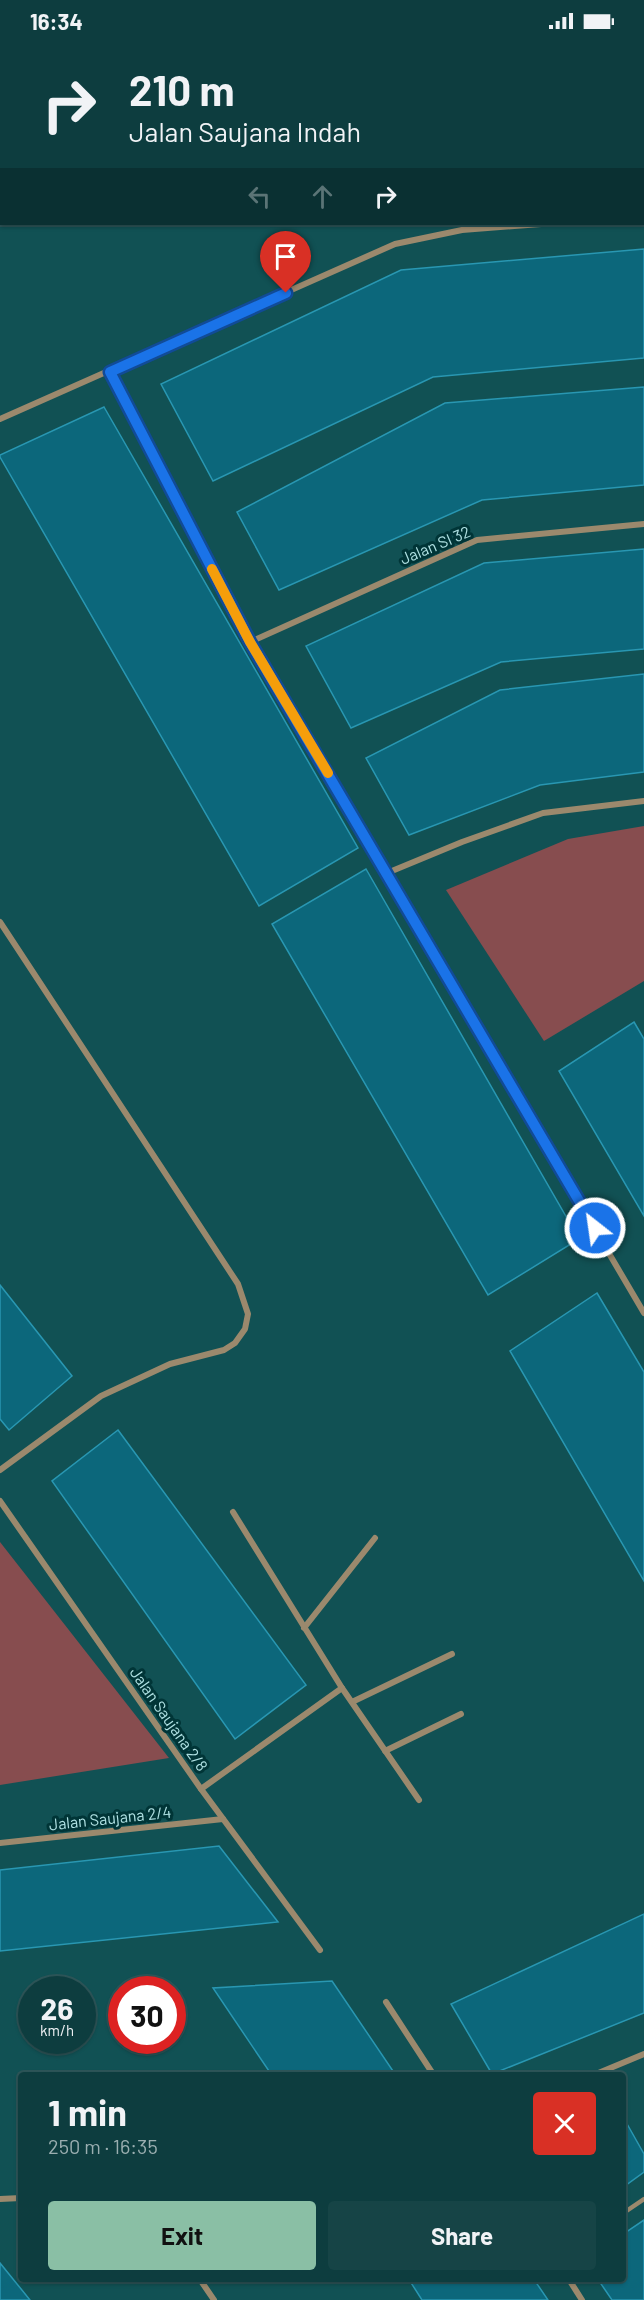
<!DOCTYPE html>
<html lang="en">
<head>
<meta charset="utf-8">
<style>
	:root { --surface:#0d3d3f; --page:#164446; --text:#f1f3f6; --muted:#9aaeb0; --line:#2d5659; --accent:#8abfa5 }
	body { margin:0; font-family:Barlow,sans-serif; background:var(--page); color:var(--text); height:100vh; display:flex; flex-direction:column; font-size:22px; white-space:nowrap }
	* { box-sizing:border-box; margin:0 }
	p { font-size:20px; color:var(--muted) }
	.icon { flex:none; width:33px; height:33px; fill:none; stroke:currentColor; stroke-width:2; stroke-linecap:round; stroke-linejoin:round }
	.map { position:relative; flex:1; overflow:hidden }
	.side { position:absolute; left:18px; top:2030px; width:608px; height:210px; display:flex; flex-direction:column; background:var(--surface); border-radius:6px; box-shadow:0 2px 4px #0004,0 0 0 2px var(--line) }
	.side>* { flex:none }
	.banner { position:absolute; left:0px; top:0px; width:645px; height:183px; box-shadow:0 2px 4px #0004,0 0 0 2px var(--line); background:#0d3d3f; color:var(--text); overflow:hidden }
	.speed { position:absolute; left:18px; top:1934px; display:flex; gap:12px; font-size:30px; font-weight:700; text-align:center }
	.speed>* { display:grid; place-content:center; width:78px; height:78px; border-radius:50%; background:var(--surface); box-shadow:0 2px 4px #0004,0 0 0 2px var(--line); line-height:1 }
	.speed small { font-size:15px; font-weight:400 }
	.speed .limit { border:9px solid #d22; background:#fff; color:#111 }
	.pin { position:absolute; display:grid; place-items:center; width:51px; height:51px; color:#fff; margin:-62px -26px; border-radius:50% 50% 50% 0; rotate:-45deg; box-shadow:0 0 6px #0007 }
	.pin .icon { rotate:45deg }
	.me { position:absolute; width:66px; margin:-33px; rotate:330deg; stroke-linejoin:round; filter:drop-shadow(0 0 4px #0008) }
	.turn { display:flex; align-items:center; gap:21px; height:126px; padding:0 30px; font-size:27px }
	.turn .icon { width:78px; height:78px; stroke-width:2.5 }
	.turn b { display:block; font-size:42px; line-height:51px }
	.lanes { display:flex; align-items:center; height:57px; padding:0 30px; background:#0003; justify-content:center; gap:30px; direction:ltr }
	.lanes .off { opacity:.35 }
	.round { display:grid; place-items:center; flex:none; width:63px; height:63px; border-radius:6px; background:var(--page) }
	.overview { display:flex; align-items:center; justify-content:space-between; height:102px; padding:0 30px }
	h1 { font-size:36px; font-weight:700; line-height:45px }
	.primary-button { display:flex; gap:12px; margin-top:auto; padding:12px 30px }
	.primary-button a { flex:1; height:69px; border-radius:6px; background:var(--accent); color:#111; font-size:24px; font-weight:700; line-height:69px; text-align:center }
	.primary-button a+a { background:var(--page); color:var(--text) }
	.status { display:flex; justify-content:space-between; align-items:center; height:42px; padding:0 30px; background:var(--surface); direction:ltr }
	.status svg { height:16px; fill:currentColor }
	.map>svg:first-child { display:block }
	.green { fill:#874d4f }
	.building { fill:#0c677b; stroke:#2997b2; stroke-width:1.5 }
	.lines { fill:none; stroke-linecap:round; stroke-linejoin:round }
	.lane { stroke:#9b896d; stroke-width:4.5 }
	.street { stroke:#9b896d; stroke-width:6 }
	.route-casing { stroke:#114b97; stroke-width:15 }
	.route { stroke:#1a73e8; stroke-width:10 }
	.slow { stroke:#f59e0b; stroke-width:10 }
	.labels { text-anchor:middle; stroke-width:6; stroke-linejoin:round; paint-order:stroke }
	.street-label { font-size:16px; fill:#b0e2e4; stroke:#003537 }
</style>
</head>
<body>
<div class="status"><b>16:34</b><svg viewBox="0 0 49 12"><path d="M0 12V9h3v3zM5 12V6h3v6zM10 12V3h3v9zM15 12V0h3v12zM26 1h20v11H26zM47 4h2v5h-2z"/></svg></div>
<div class="map">
<svg width="644" height="2258" viewBox="0 0 644 2258">
	<rect width="100%" height="100%" fill="#115154"/>
	<g class="green">
		<path d="M644 784V939L544 999 446 848 568 797Z"/>
		<path d="M0 1500 169 1716 0 1743Z"/>
	</g>
	<g class="building">
		<path d="M644 207V316L433 335 213 439 161 342 401 228Z"/>
		<path d="M644 345V443L482 458 279 548 237 470 445 361Z"/>
		<path d="M104 365 358 806 259 864 0 415V413Z"/>
		<path d="M644 507V607L501 620 351 686 306 604 484 521Z"/>
		<path d="M644 632V730L540 743 409 793 366 716 500 648Z"/>
		<path d="M366 827 579 1197 488 1253 272 882Z"/>
		<path d="M634 980 644 997V1174L559 1029Z"/>
		<path d="M0 1243 72 1334 9 1388 0 1377Z"/>
		<path d="M597 1251 644 1330V1539L510 1309Z"/>
		<path d="M118 1388 306 1643 235 1697 52 1439Z"/>
		<path d="M219 1804 278 1880 0 1909V1828Z"/>
		<path d="M644 1872V1971L492 2032 451 1962Z"/>
		<path d="M332 1939 395 2032H271L213 1946Z"/>
		<path d="M622 2073 644 2112V2130L622 2146Z"/>
		<path d="M644 2178V2258H612L597 2236H622V2193Z"/>
		<path d="M0 2221 30 2258H0Z"/>
		<path d="M408 2236H533L548 2258H422Z"/>
	</g>
	<g class="lines">
		<g class="lane">
			<path d="M0 0 2 2"/>
			<path d="M0 129 2 128"/>
			<path d="M622 2172 644 2157"/>
		</g>
		<g class="street">
			<path d="M446 0V2"/>
			<path d="M110 330 250 600 644 1271"/>
			<path d="M0 377 395 202 462 188 541 182"/>
			<path d="M250 600 477 498 644 482"/>
			<path d="M387 831 462 800 543 771 644 759"/>
			<path d="M0 880 238 1242 248 1272 245 1287 235 1301 224 1308 170 1322 101 1354 0 1428"/>
			<path d="M0 1459 201 1747 320 1908"/>
			<path d="M304 1586 375 1496"/>
			<path d="M342 1646 419 1758"/>
			<path d="M352 1660 452 1612"/>
			<path d="M385 1709 461 1672"/>
			<path d="M201 1747 342 1646 233 1470"/>
			<path d="M0 1801 223 1777"/>
			<path d="M386 1960 433 2032"/>
			<path d="M596 2032 644 2012"/>
			<path d="M0 2157 21 2156"/>
			<path d="M199 2236 214 2258"/>
			<path d="M568 2236 582 2258"/>
		</g>
	</g>
	<g class="lines">
		<g class="route-casing">
			<path id="route" d="M286 251 110 330 250 600 595 1186"/>
		</g>
		<use href="#route" class="route"/>
		<path class="slow" d="M212 527 250 600 328 731"/>
	</g>
	<g class="labels">
		<g class="street-label">
			<text transform="translate(435 503) rotate(-23)" y="6">Jalan SI 32</text>
			<text transform="translate(169 1677) rotate(55)" y="6">Jalan Saujana 2/8</text>
			<text transform="translate(110 1776) rotate(-6)" y="6">Jalan Saujana 2/4</text>
		</g>
	</g>
</svg>
<div class="speed"><div>26<small>km/h</small></div><div class="limit">30</div></div>
<div class="pin" style="left:286px;top:251px;background:#d93025"><svg class="icon" aria-label="arrive" viewBox="0 0 24 24"><path d="M6 21V4h12l-3 4 3 4H6"/></svg></div>
<svg class="me" style="left:595px;top:1186px" viewBox="-20 -20 40 40"><circle r="17" fill="#1a73e8" stroke="#fff" stroke-width="3"/><path d="M0-11L8 9 0 5-8 9z" fill="#fff"/></svg>
<div class="banner">
<div class="turn"><svg class="icon" aria-label="right" viewBox="0 0 24 24"><path d="M7 20v-9h11M14 6l5 5-5 5"/></svg><div><b>210 m</b>Jalan Saujana Indah</div></div>
<div class="lanes"><svg class="icon off" aria-label="left" viewBox="0 0 24 24"><path d="M17 20v-9H6M10 6l-5 5 5 5"/></svg><svg class="icon off" aria-label="ahead" viewBox="0 0 24 24"><path d="M12 20V5M6 11l6-6 6 6"/></svg><svg class="icon" aria-label="right" viewBox="0 0 24 24"><path d="M7 20v-9h11M14 6l5 5-5 5"/></svg></div>
</div>
<section class="side">
<div class="overview"><div><h1>1 min</h1><p>250 m · 16:35</p></div><a class="round" style="background:#d93025;color:#fff"><svg class="icon" aria-label="close" viewBox="0 0 24 24"><path d="M6 6l12 12M18 6L6 18"/></svg></a></div>
<div class="primary-button"><a>Exit</a><a>Share</a></div>
</section>
</div>
</body>
</html>
